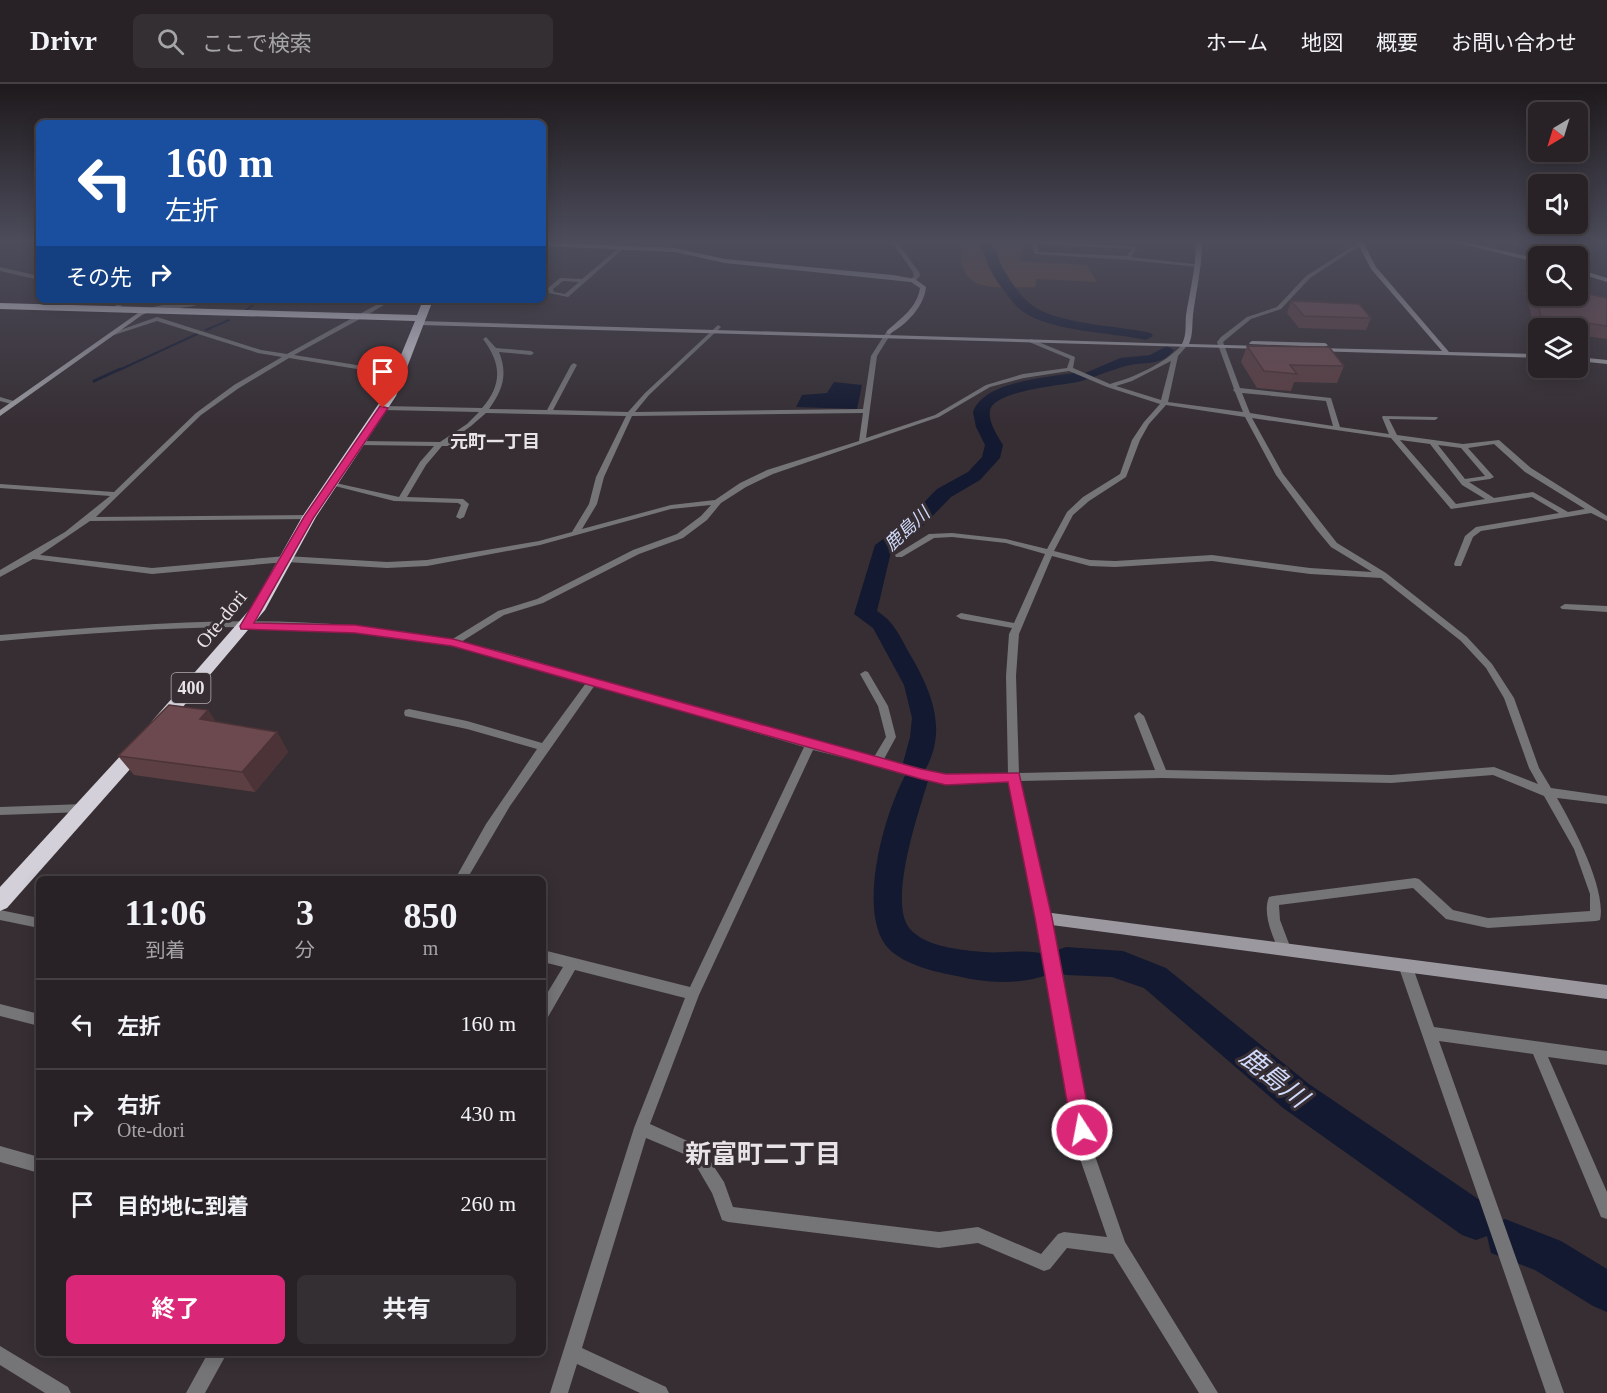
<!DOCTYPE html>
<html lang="ja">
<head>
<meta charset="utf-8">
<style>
	:root { --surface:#282226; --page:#342f32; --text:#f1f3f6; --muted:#a5a4a7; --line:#443f43; --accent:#db2777 }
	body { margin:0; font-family:"Times New Roman","Noto Sans JP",serif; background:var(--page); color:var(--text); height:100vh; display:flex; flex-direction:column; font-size:22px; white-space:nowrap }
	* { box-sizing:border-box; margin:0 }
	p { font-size:20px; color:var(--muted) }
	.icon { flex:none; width:33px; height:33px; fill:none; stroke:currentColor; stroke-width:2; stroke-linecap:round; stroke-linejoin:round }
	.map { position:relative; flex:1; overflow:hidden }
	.side { position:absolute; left:36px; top:792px; width:510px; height:480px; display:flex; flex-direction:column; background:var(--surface); border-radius:9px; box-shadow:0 3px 15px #0003,0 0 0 2px var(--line) }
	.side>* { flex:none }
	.banner { position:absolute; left:36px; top:36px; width:510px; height:183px; border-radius:9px; box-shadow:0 3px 15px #0003,0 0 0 2px var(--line); background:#1a4fa0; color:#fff; overflow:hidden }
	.needle { width:39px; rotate:218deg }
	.fabs { position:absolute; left:1528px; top:18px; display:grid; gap:12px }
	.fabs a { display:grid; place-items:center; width:60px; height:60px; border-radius:9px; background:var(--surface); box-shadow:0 3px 15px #0003,0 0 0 2px var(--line); font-size:30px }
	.pin { position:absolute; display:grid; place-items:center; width:51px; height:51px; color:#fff; margin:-62px -26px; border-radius:50% 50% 50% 0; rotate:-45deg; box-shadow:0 0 6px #0007 }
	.pin .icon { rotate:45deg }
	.me { position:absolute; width:66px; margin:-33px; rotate:349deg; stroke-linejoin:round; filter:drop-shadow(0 0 4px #0008) }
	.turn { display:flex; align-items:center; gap:21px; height:126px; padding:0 30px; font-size:27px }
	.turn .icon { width:78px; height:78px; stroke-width:2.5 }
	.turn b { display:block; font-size:42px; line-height:51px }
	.then { display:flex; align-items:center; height:57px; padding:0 30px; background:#0003; gap:12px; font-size:22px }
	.eta { display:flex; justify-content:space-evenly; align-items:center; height:102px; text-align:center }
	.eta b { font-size:36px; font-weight:700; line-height:42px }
	.primary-button { display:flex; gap:12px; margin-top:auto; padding:12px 30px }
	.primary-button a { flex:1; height:69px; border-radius:9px; background:var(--accent); color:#fff; font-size:24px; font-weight:700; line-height:69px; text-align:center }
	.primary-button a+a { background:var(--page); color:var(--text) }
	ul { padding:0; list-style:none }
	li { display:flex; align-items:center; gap:18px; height:90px; padding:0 30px; border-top:2px solid var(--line) }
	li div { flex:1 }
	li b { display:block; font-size:22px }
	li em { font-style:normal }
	header { display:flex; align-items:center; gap:36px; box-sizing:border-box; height:84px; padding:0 30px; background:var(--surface); border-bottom:2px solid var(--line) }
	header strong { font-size:28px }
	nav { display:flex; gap:33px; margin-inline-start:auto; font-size:21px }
	.search { width:420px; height:54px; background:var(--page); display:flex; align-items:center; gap:15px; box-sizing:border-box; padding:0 21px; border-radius:9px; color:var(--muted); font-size:22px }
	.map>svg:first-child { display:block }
	.green { fill:#5e4135 }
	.water { fill:#131930 }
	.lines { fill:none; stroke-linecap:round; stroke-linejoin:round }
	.stream-far1 { stroke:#131930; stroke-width:2 }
	.stream { stroke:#131930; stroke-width:3 }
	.river { fill:#131930; fill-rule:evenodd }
	.street { fill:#757477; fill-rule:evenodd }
	.secondary { fill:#9b999f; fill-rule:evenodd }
	.highway { fill:#d3d0d9; fill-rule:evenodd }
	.wall { fill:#5c3f43 }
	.shaded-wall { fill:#4b3337 }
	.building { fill:#6b494e; stroke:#4b3337; stroke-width:1.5 }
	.route { fill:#db2777; stroke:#8e194d; stroke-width:1.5 }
	.labels { text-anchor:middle; stroke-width:6; stroke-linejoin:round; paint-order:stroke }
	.far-neighbourhood-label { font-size:18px; font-weight:bold; fill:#e8e3e6; stroke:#362e33 }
	.far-water-label { font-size:18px; font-style:italic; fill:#d0dafa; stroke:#362e33 }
	.shield { fill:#362e33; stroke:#b3adb0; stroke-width:1.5 }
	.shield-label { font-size:18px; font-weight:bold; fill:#e8e3e6 }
	.street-label { font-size:20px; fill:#e8e3e6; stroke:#362e33 }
	.near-water-label { font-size:26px; font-style:italic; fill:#d0dafa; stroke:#362e33 }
	.near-neighbourhood-label { font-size:26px; font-weight:bold; fill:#e8e3e6; stroke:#362e33 }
</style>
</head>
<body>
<header>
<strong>Drivr</strong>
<div class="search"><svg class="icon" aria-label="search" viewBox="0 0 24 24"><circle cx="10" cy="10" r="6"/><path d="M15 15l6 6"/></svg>ここで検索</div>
<nav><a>ホーム</a><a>地図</a><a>概要</a><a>お問い合わせ</a></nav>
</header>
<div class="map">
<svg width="1607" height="1309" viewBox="0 0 1607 1309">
	<rect width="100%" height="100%" fill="#362e33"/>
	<path class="green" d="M965 158H1025L1019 177 1087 181 1097 198 1037 195 1035 203C1018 203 998 205 982 201 963 197 956 173 965 158Z"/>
	<path class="water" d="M834 298 862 301 857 325 796 323 802 311 827 309Z"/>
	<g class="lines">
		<g class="stream-far1">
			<path d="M246 226 260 216"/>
			<path d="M206 246 229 236"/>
			<path d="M117 287 197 250"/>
		</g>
		<path class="stream" d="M94 297 120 285"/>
		<g class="river">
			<path d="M977 158H990C997 166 998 175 1002 183 1008 194 1018 208 1027 217 1052 241 1117 241 1151 249L1153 252 1146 256C1111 248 1041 248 1016 222 1007 211 995 196 989 183 985 174 985 167 977 158Z"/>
			<path d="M1167 262 1174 266C1161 283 1145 277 1126 282 1110 286 1093 294 1078 298 1061 301 995 307 990 326 988 338 997 351 1003 361L1000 374 980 396 951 413 914 451 891 468 877 527C893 537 899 550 908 567 930 604 949 644 925 686L918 688 924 690 928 697C919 727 887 819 910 845 926 863 961 866 983 868 1004 870 1028 864 1047 871L1052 881 1047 891C1019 901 985 899 957 892 935 888 905 881 889 865 855 830 885 727 906 690L913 688 907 686 903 679 910 653 912 634 904 601 873 544 854 530 875 461 900 443 937 405 968 388 982 373 985 361 976 343 973 328C984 296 1049 294 1078 288L1083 290 1120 274 1150 271Z"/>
			<path d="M1066 863 1123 867 1166 884 1309 1000 1490 1123 1494 1140 1505 1135 1561 1157 1607 1185V1228L1593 1222 1535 1186 1491 1169 1487 1152 1476 1156 1462 1151 1283 1024 1144 904 1112 893 1066 891 1055 887 1050 877 1055 867Z"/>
		</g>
		<g class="street">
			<path d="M892 158H897L919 188 920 192 915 197 910 196 914 192 913 188Z"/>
			<path d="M1032 158H1065L1135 163 1137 164 1131 173 1202 181 1199 183 1128 176 1036 170 1034 169ZM1037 160 1132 165 1127 172 1038 168Z"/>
			<path d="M1358 159 1362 160 1310 194 1281 225 1251 235 1223 258 1240 304 1331 314 1340 343 1389 350 1382 333 1383 332 1437 333 1438 334 1435 336 1389 335 1397 351 1463 360 1499 356 1531 384 1607 432V437L1591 429 1481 447 1473 453 1461 482H1455L1454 480 1465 452 1476 443 1559 429 1532 413 1451 425 1391 354 1252 334 1283 390 1337 459 1386 489 1467 553 1492 580 1514 614 1539 684 1551 704 1607 712V720L1557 714C1572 740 1607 805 1600 836L1596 837 1488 844 1446 835 1413 804 1279 821 1280 836 1291 865 1290 869 1285 871 1280 869C1273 853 1262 830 1269 813L1273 812 1415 794 1419 795 1453 826 1488 834 1590 827V810L1574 765 1544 712 1493 691 1391 699 1162 694 1020 697 1050 834 1094 1069 1125 1158 1218 1309H1199L1113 1170 1067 1164 1050 1185 1044 1187 978 1159 939 1164 728 1138 722 1136 712 1109 691 1073 646 1054 582 1264 666 1303 669 1309H640L577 1280 568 1309H550L634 1044 685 914 575 886 548 933 543 935V916L563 883 543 878V866L690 903 804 663 595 601 510 722 467 795H455L486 740 537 665 467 645 405 632 404 629 405 626 409 625 467 637 542 659 586 599C537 584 487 569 436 559 293 532 144 545 0 557V551C149 539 303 525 451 556L498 527 537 515 633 466 677 450 701 432 711 421 671 425 540 461 427 482 387 484 286 478 152 490 33 475 0 493V486L65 448 110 412 0 404V400L114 408 196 329 234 301 282 273 258 269 157 237 114 251 109 250 157 233 261 266 287 270 385 216H392L369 230 294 271 400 288 403 290 400 292 289 274 239 304 201 331 96 433 309 431H312V435L90 437 40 471 152 484 286 472 387 478 427 476 539 457 572 448 589 420 596 393 626 332 486 329 471 342 449 358H471V362H442L426 381 407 413 463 415 469 420 464 433 460 435 456 433 461 421 458 419 394 417 327 400 331 398 399 413 420 378 434 362 360 361 356 359 360 357 440 358 467 340 479 328 383 326 380 324 383 322 482 324C503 300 501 279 483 255L486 253 496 264 531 267 534 269 531 271 499 268C508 290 503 306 489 325L547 326 571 281 574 279 577 281 553 326 628 328 645 309 718 241 721 243 720 244 649 311 635 328 863 325 871 272 887 247 889 246 892 248 877 272 866 354 935 331 986 301 1023 290 1067 284 1070 275 1029 258 1028 257 1031 255 1075 273 1073 284 1110 300C1135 293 1164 280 1182 261H1186V263L1178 272 1168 318 1243 328 1235 308 1233 306 1234 305 1217 258 1221 253 1247 233 1277 223 1306 192ZM1171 277 1161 316 1116 302 1132 297ZM1069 287 1107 303 1160 320 1144 338 1132 356 1120 390 1083 413 1067 428 1047 465 1006 455 952 449 929 450 895 471 896 473H902L934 454 952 453 1006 459 1045 470 1014 539 961 529 956 532 961 535 1012 544 1009 550 1006 592 1008 689 946 691 884 675 896 653 888 622 868 588 865 587 860 590 878 622 886 653 874 673 810 657 499 567 461 558 504 531 543 519 639 470 683 454 707 436 721 419 746 403 773 390 939 333 990 303 1024 294ZM1242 309 1326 317 1333 342 1250 329ZM1166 321 1245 333 1276 391 1316 445 1331 463 1372 488 1310 484 1212 471 1115 477 1090 476 1054 467 1073 431 1089 417 1126 393 1140 356 1149 340ZM863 329 859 357 767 386 740 399 715 416 671 421 582 445 597 420 604 393 632 332ZM1400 356 1430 360 1462 401 1485 415 1456 420ZM1494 360 1525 388 1585 425 1568 428 1533 408 1494 414 1469 398 1490 395 1494 393 1468 364ZM1438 361 1461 364 1485 392 1465 395ZM1052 472 1090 482 1115 483 1212 477 1310 490 1381 494 1461 557 1486 584 1504 614 1529 684 1538 700 1494 683 1391 691 1166 686 1144 632 1139 628 1134 632 1155 686 1019 689 1016 592 1019 550ZM813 666 946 699 1009 698 1038 834 1078 1069 1107 1153 1064 1148 1058 1150 1041 1170 978 1143 939 1148 733 1123 724 1098 701 1063 650 1040 699 911Z"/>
			<path d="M620 163 624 164 568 213 549 209 548 204 560 194 582 195ZM563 197 579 198 565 210 554 208 553 205Z"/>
			<path d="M0 183 39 192V196L0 187Z"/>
			<path d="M110 216H116L122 221 117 226H113L116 221Z"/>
			<path d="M200 216H207C191 227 168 222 150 228L147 226C163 217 183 223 200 216Z"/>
			<path d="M0 313 17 318 18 319 15 321 0 317Z"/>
			<path d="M1565 520 1607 522V528L1562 525 1560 523Z"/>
			<path d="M84 720 88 721 90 724 88 727 84 728 0 731V723Z"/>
			<path d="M0 826 39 834V844L0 836Z"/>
			<path d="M1405 875 1410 877 1412 881 1434 943 1607 967V981L1548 973 1607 1108V1135L1601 1133 1533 970 1439 957 1564 1309H1546L1398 881 1400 877Z"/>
			<path d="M0 920 39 930V942L0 932Z"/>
			<path d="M0 1062 39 1073V1089L0 1078Z"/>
			<path d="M0 1262 68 1303 71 1309H45L0 1281Z"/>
			<path d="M208 1269H227L205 1309H186Z"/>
		</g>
		<g class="secondary">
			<path d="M543 158 675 164 725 175 893 191 915 195 926 203C924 223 906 241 889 250L887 249V247C901 234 917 224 920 204L911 198 725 179 675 168 543 162Z"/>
			<path d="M1196 158H1202C1202 183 1196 207 1193 231 1192 241 1193 251 1189 260L1262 262 1264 263V265L420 241 417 239 420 237 1182 260C1187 250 1185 241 1186 231 1190 207 1196 183 1196 158Z"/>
			<path d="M1357 158H1363L1376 183 1449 268 1539 270V274L1313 267V265L1315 264 1442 267 1371 185Z"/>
			<path d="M1454 158H1465L1539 175V179Z"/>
			<path d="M1578 185 1607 194V198L1578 189Z"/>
			<path d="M148 225 153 226 142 231 0 332V326L138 229Z"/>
			<path d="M1252 257 1325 259 1328 261 1325 263 1250 260 1249 259Z"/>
			<path d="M1578 273 1607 276V280L1578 277Z"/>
			<path d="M1044 828 1607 901V915L1044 840 1039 838 1037 834 1039 830Z"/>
		</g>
		<g class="highway">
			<path d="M423 216H433L396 312 316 433 265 526 165 644H153L150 640 153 636 251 524 302 433 384 312 415 237 0 225V219L417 231Z"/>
			<path d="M141 654 147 656 150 661 147 666 7 824 0 827V803L135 656Z"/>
		</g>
	</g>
	<g class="wall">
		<path d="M1532 198 1607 214V255L1578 251V244H1535L1525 209Z"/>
		<path d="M1291 217 1371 234 1366 246 1299 244 1287 229Z"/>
		<path d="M1247 262 1344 282 1337 299 1294 298 1291 307 1257 304 1241 278Z"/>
		<path d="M208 626 216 638 277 648 288 668 255 708 134 691 118 672Z"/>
	</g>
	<g class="shaded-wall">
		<path d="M208 626 221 646 200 635Z"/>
		<path d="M277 648 288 668 255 708 242 688Z"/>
	</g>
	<g class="building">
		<path d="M1532 198 1539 200V212H1578V208L1607 214V242L1541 232Z"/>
		<path d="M1291 217 1359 220 1371 234 1304 232Z"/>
		<path d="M1247 262 1329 263 1344 282 1290 281 1297 290 1264 287Z"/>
		<path d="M169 621 208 626 200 635 277 648 242 688 118 672Z"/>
	</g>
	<linearGradient id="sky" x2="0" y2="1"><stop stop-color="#1e191c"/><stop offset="0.46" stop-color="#4c4c5b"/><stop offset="1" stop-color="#4c4c5b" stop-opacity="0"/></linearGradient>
	<rect width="1607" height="342" fill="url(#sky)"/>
	<path class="route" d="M380 322 388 324 314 433 254 539 355 541 453 555 921 685 946 690 1019 689 1052 834 1092 1046 1089 1053 1082 1056 1075 1053 1072 1046 1035 834 1008 698 946 701 921 695 452 562 355 549 241 545 240 542 304 433Z"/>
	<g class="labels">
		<g class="far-neighbourhood-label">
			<text x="495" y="364">元町一丁目</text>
		</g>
		<g class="far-water-label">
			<text transform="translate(907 445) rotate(-43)" y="6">鹿島川</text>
		</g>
		<rect class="shield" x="171.5" y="589" width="39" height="30" rx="4.5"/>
		<g class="shield-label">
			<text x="191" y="610">400</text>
		</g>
		<g class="street-label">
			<text transform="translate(221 535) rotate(-51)" y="7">Ote-dori</text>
		</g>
		<g class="near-water-label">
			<text transform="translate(1274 993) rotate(39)" y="9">鹿島川</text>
		</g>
		<g class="near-neighbourhood-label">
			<text x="763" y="1079">新富町二丁目</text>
		</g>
	</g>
</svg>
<div class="fabs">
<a><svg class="needle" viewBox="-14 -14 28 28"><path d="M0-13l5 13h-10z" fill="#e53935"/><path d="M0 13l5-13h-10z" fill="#a5a4a7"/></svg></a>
<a><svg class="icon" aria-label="sound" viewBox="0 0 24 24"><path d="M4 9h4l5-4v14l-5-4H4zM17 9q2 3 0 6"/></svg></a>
<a><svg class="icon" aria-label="search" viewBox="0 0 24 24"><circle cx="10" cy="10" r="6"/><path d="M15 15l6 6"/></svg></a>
<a><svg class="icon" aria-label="layers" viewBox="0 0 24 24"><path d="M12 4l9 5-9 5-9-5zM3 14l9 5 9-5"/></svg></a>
</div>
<div class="pin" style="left:383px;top:324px;background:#d93025"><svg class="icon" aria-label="arrive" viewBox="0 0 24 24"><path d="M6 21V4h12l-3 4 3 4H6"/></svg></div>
<svg class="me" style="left:1082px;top:1046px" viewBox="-20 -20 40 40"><circle r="17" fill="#db2777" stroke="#fff" stroke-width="3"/><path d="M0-11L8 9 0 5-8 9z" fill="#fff"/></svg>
<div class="banner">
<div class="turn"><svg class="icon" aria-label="left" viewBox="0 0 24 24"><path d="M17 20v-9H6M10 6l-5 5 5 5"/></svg><div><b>160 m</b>左折</div></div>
<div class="then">その先<svg class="icon" aria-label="right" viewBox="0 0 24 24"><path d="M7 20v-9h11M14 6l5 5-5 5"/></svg></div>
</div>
<section class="side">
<div class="eta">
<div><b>11:06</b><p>到着</p></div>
<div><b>3</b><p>分</p></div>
<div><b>850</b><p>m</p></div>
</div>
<ul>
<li><svg class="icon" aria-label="left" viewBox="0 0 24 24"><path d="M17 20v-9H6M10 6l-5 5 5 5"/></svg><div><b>左折</b></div><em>160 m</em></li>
<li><svg class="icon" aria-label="right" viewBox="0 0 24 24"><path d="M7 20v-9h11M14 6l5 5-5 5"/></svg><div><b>右折</b><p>Ote-dori</p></div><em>430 m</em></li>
<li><svg class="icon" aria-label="arrive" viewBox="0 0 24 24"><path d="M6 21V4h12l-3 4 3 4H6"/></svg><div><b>目的地に到着</b></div><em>260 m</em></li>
</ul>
<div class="primary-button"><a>終了</a><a>共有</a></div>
</section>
</div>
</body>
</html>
